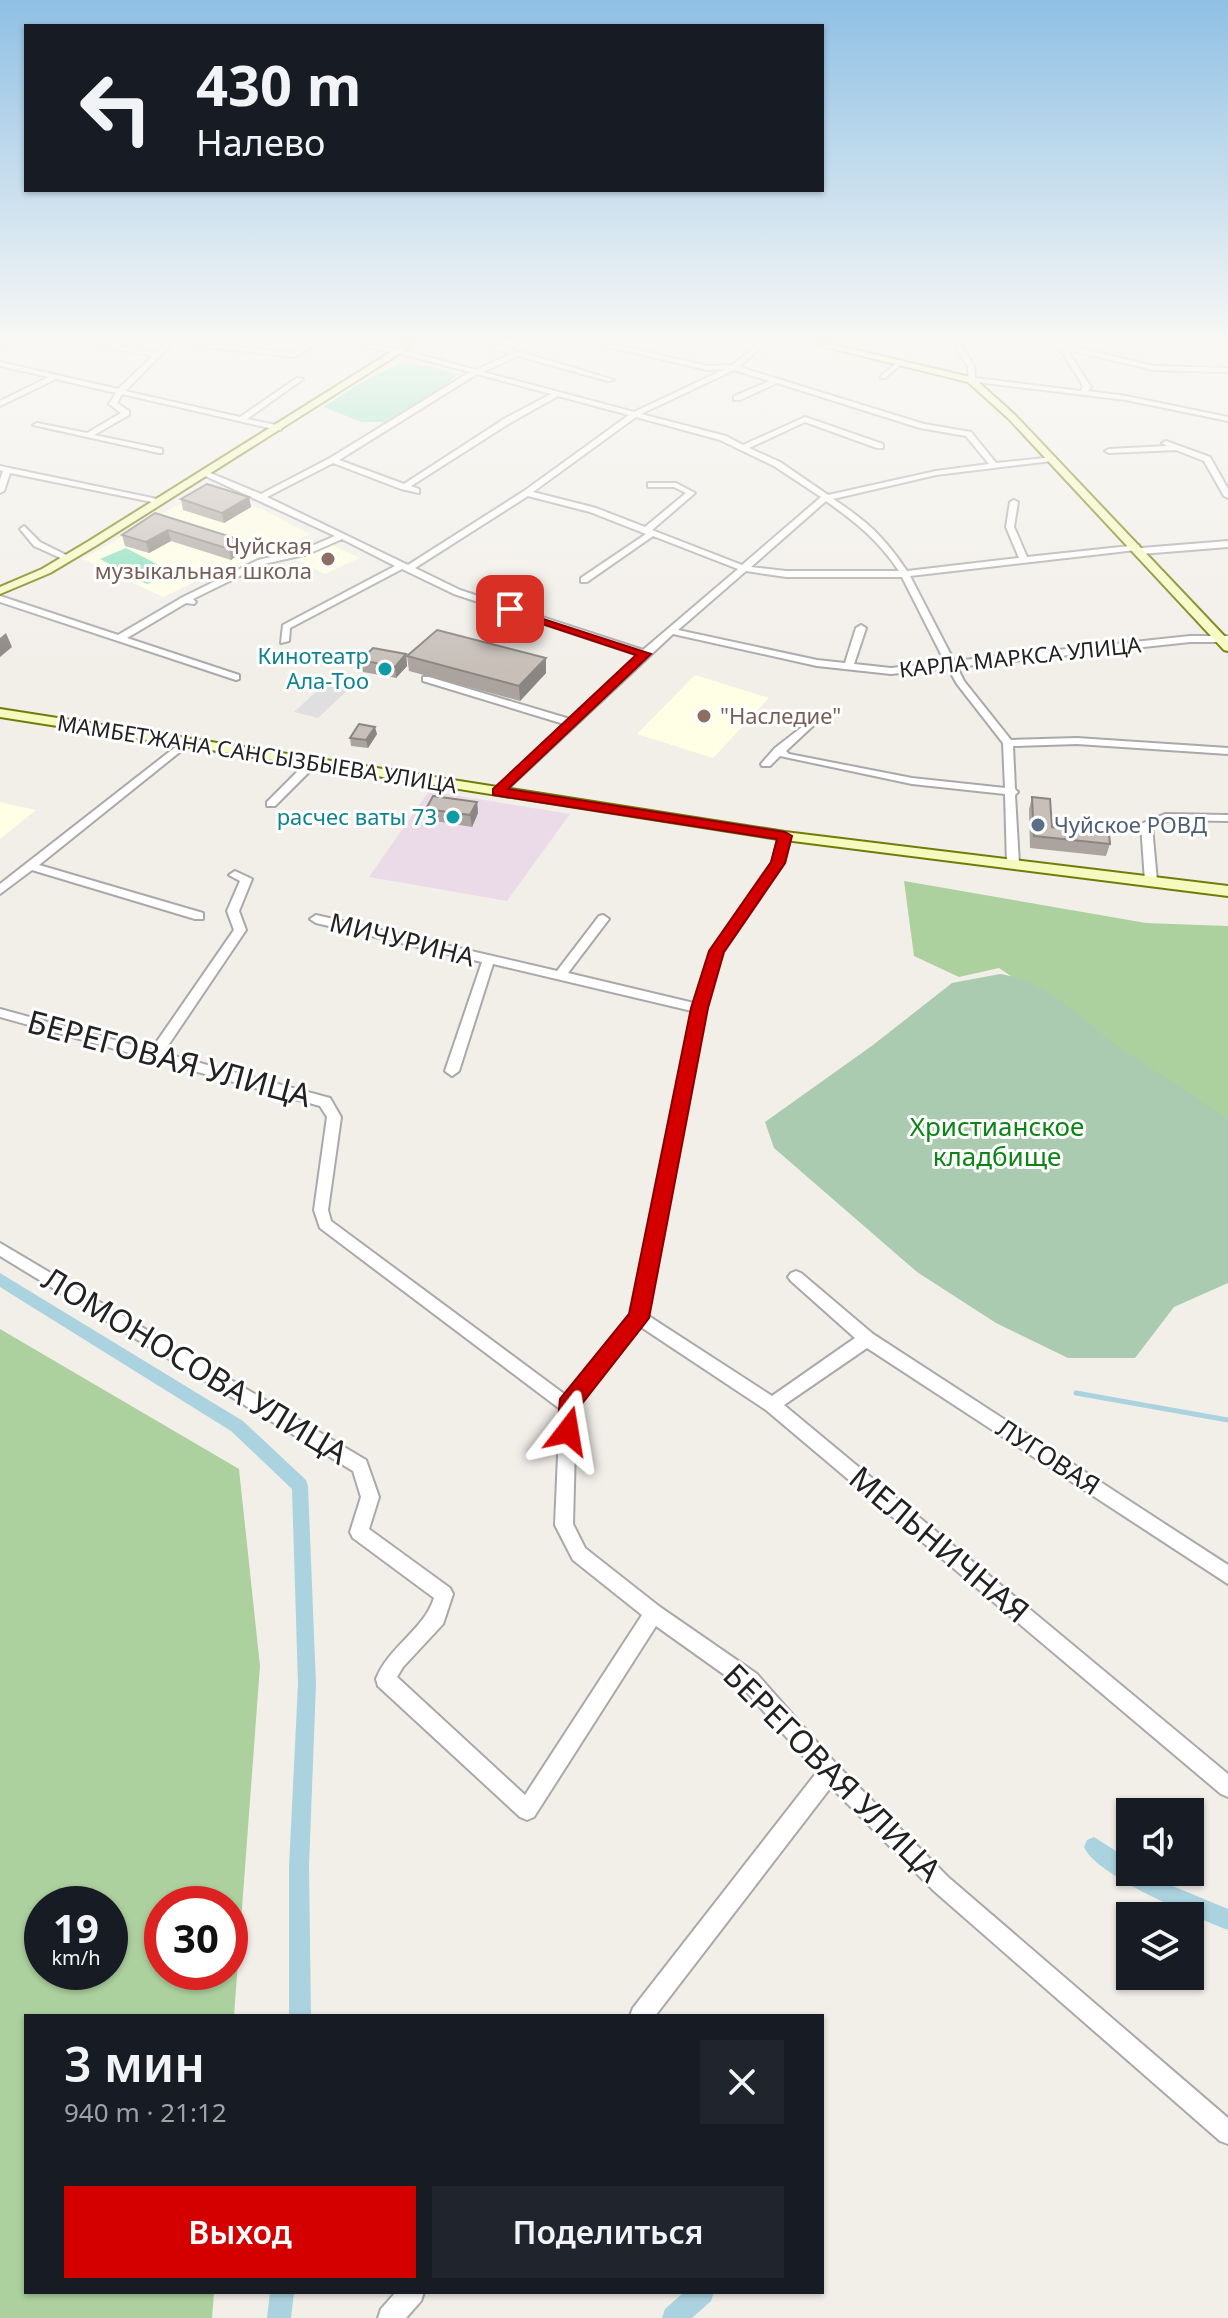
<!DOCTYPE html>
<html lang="ru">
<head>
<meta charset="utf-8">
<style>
	:root { --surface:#171b24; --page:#20242c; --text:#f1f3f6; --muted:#9ea1a6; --accent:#d40000 }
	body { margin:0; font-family:"Noto Sans",sans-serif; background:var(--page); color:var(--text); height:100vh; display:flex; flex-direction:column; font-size:30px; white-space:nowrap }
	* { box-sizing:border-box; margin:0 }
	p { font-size:26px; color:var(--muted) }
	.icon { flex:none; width:44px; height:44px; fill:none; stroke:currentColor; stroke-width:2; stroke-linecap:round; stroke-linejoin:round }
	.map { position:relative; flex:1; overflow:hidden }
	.side { position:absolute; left:24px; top:2014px; width:800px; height:280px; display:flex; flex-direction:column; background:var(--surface); border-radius:0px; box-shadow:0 2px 6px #0004 }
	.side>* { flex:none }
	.guide { position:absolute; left:24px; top:24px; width:800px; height:168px; border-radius:0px; box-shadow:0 2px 6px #0004; background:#171b24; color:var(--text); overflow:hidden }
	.controls { position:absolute; left:1116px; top:1798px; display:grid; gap:16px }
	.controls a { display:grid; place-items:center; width:88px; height:88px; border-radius:0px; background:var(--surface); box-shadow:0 2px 6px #0004; font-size:40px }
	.speed { position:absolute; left:24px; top:1886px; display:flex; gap:16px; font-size:40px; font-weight:700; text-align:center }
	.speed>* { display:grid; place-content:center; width:104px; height:104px; border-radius:50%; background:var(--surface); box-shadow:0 2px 6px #0004; line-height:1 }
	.speed small { font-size:20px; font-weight:400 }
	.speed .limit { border:12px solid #d22; background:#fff; color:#111 }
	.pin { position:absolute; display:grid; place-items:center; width:68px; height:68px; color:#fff; margin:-34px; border-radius:16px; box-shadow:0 4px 12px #0006 }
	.me { position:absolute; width:88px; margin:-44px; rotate:14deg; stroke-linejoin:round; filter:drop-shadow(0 0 6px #0008) }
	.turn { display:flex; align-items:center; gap:28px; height:168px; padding:0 40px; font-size:36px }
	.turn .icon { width:104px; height:104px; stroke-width:2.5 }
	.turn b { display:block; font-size:56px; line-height:68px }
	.round { display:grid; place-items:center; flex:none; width:84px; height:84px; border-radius:0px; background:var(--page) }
	.headline { display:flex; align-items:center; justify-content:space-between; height:136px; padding:0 40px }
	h1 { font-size:48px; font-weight:600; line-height:60px }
	.primary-button { display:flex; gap:16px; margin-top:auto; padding:16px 40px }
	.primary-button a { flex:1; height:92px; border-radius:0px; background:var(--accent); color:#fff; font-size:32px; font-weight:600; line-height:92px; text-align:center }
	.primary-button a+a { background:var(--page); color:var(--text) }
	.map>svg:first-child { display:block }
	.residential { fill:#e0dfdf }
	.industrial { fill:#ebdbe8 }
	.education { fill:#ffffe5 }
	.forest { fill:#add19e; fill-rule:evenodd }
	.cemetery { fill:#aacbaf }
	.pitch { fill:#88e0be }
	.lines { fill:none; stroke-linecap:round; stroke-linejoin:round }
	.stream { stroke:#aad3df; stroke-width:5 }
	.canal { fill:#aad3df; fill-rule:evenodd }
	.street-casing { stroke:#a9a9a9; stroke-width:4 }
	.secondary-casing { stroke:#707d05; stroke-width:4 }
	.street { fill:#fff; fill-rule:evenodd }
	.secondary { fill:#f7fabf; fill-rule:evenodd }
	.wall { fill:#aba49e }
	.shaded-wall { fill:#8b8681 }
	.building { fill:#c7bfb8; stroke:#8b8681; stroke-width:2 }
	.route { fill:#d40000; stroke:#8a0000; stroke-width:2 }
	.education-dot { fill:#8d6e63; stroke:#fff; stroke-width:3 }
	.culture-dot { fill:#0f9aa8; stroke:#fff; stroke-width:3 }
	.service-dot { fill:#5c6f8a; stroke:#fff; stroke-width:3 }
	.labels { text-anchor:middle; stroke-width:6; stroke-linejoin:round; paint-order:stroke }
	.far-education-label { font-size:22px; fill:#785e54; stroke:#fff; text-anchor:end }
	.far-culture-label { font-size:22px; fill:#0d838f; stroke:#fff; text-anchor:end }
	.far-street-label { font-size:22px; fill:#222; stroke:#fff }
	.far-service-label { font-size:22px; fill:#4e5e75; stroke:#fff; text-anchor:start }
	.street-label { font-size:26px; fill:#222; stroke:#fff }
	.park-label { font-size:26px; fill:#0c8416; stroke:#fff }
	.near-street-label { font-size:32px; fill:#222; stroke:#fff }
</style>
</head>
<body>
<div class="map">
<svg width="1228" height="2318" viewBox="0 0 1228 2318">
	<rect width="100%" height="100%" fill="#f2efe9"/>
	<path class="residential" d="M331 678 354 684 318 718 294 712Z"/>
	<path class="industrial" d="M429 791 570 814 507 901 369 877Z"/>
	<g class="education">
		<path d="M204 490 264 510 310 534 233 569 226 567 163 597 83 559Z"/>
		<path d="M330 544 360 558 325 574 296 560Z"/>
		<path d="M695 675 769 698 713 758 637 734Z"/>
		<path d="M0 802 36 810 0 839Z"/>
	</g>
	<g class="forest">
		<path d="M904 881 1146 923 1228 926V1121L999 968 959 977 914 956Z"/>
		<path d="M0 1329 239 1469 260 1666 234 2016H26V2292H214L212 2318H0ZM42 1904H110V1972H42ZM162 1904H230V1972H162Z"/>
	</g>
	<path class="cemetery" d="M1000 974C1050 981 1085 1024 1125 1051 1159 1074 1194 1095 1228 1119V1283L1174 1307 1135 1358H1068L996 1323 917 1272 774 1148 765 1122 873 1045 952 983Z"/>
	<g class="pitch">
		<path d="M400 363 434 367 456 375 443 389 391 422H362L323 407 366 380Z"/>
		<path d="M126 548 174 573 147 584 100 559Z"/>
	</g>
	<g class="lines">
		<path class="stream" d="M1076 1393 1228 1420"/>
		<g class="canal">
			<path d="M0 1273 243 1421 306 1480 308 1486 316 1684 309 1867 311 2016H289V1867L298 1684 292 1489 231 1431 0 1287Z"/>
			<path d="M1094 1837 1130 1860V1872H1149L1163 1882 1228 1909V1930C1197 1918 1096 1876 1084 1847L1087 1840Z"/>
			<path d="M270 2292H294L291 2318H267Z"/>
			<path d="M684 2292H714L711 2301 692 2318H662L665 2309Z"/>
		</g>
		<g class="street-casing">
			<g id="street">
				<path d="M0 345H6L0 349Z"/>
				<path d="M95 345H113L156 353 164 345H171L125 391 240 417 297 378 303 379 247 419 281 426V430H278L122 394 117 403 129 411V415L94 435 162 449V453H159L33 425 37 423 87 433 121 413 109 404 116 393 56 379 0 406V401L49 377 0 366V362L118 389 153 356Z"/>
				<path d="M189 345H217L294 353 305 345H313L295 357Z"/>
				<path d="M358 345H375L402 350 476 370 511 354 485 345H497L614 380 608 381 518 356 483 372 634 412 725 369 708 370 601 345H615L708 366 733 365 756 345H763L739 367 924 424 971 432 996 463 1055 457 1056 459 1052 461 936 475 833 499C867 521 884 537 907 571L1019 558 1006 527 1010 502 1014 500 1018 502 1014 527 1027 557 1139 545V549L1136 550 910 576 954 661 1190 636H1228V642H1190L957 667 964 681 1011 740 1077 738 1228 748V754L1077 744 1013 746 1015 789 1018 792 1015 795 1019 864 1013 868 1007 864 1005 794 912 784 780 756 770 766H762L761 764 775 748 811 720 816 723 786 751 789 754 912 778 1005 788 1003 743 957 684 948 668 891 674 817 666 673 634 502 794 498 795 493 792 494 790 564 724 423 681V677H429L570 719 638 655 454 594 402 569 290 628 289 641 281 643 283 625 395 566 342 539 308 554 264 564 193 599 196 602 194 604 186 603 127 638 239 675V679L236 680 0 602V596L118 635 183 597 258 560 302 550 335 536 201 474 208 472 261 494 330 458 470 372 402 354ZM734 370 770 381 734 396V400H740L777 383 920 428 966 436 989 464 936 471 828 495 780 462 749 448 805 422 877 448H883V444L805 417 743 445 726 436 641 414ZM477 374 551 394 504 419 404 484 339 460ZM558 396 629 415 524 491 408 565 267 497 333 463 401 489 419 493V489L411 486 510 423ZM636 417 720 440 774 466 821 497 742 565 652 530 695 493 676 483H648V487H674L686 493 645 527 596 508 533 492ZM528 496 590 512 646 534 581 578V582H587L653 536 738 569 643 650 460 590 415 568ZM826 501C857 523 878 540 899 571H786L751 567ZM746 571 786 577H902L945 662 891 668 854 664 866 628 861 625 856 628 845 663 817 660 678 630Z"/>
				<path d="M954 345H961L974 366 975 378 1081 391 1083 387 1081 382 1062 352 1065 349 1053 345H1066L1154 366 1228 368V372L1154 370 1072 351 1069 353 1091 387 1088 391 1126 396 1228 417V421L1126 400 969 381 968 366Z"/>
				<path d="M899 361 904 362 885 378H881V376Z"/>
				<path d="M1166 441 1210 457 1228 489V498L1224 496 1204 461 1176 450 1109 453 1105 451 1109 449 1167 446 1162 443Z"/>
				<path d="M0 466 157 499 161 501 157 503 10 473 4 491 0 493V480L3 471 0 470Z"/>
				<path d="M24 526 40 542 72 558 65 560 34 546 20 529Z"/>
				<path d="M1228 541V547L1141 554 1137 551 1141 548Z"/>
				<path d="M187 738 192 741 191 743 39 865 203 913V919H195L32 870 0 894V884Z"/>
				<path d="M314 758 319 761 318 763 275 806H267V802L310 759Z"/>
				<path d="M1165 814 1228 815V821L1168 820 1161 825 1152 827 1157 881 1151 885 1145 881 1141 824Z"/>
				<path d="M785 833 791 836 784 863 723 952 705 1008 647 1315 772 1396 855 1338 791 1281 788 1277 791 1273 796 1271 801 1273 873 1334 1228 1565V1584L867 1348 784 1405 1228 1774V1797L1221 1794 766 1410 641 1327 576 1408 573 1524 585 1548 660 1607 757 1674 837 1765 948 1877 1228 2118V2144L1220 2141 934 1891 831 1787 655 2016H630L633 2008 817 1772 743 1688 656 1626 534 1817 527 1820 520 1817 378 1686 376 1679C389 1646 424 1630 434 1598L353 1538 350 1532 361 1497 353 1471 0 1256V1243L366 1460 379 1497 369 1529 450 1588 453 1594 443 1624 403 1667 397 1677 525 1795 642 1615 573 1560 555 1525 560 1409 320 1228 314 1210 327 1117 320 1106 0 1017V1009L151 1050 234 930 227 911 240 881 229 875 235 871 252 879 239 911 246 930 163 1053 330 1098 341 1117 328 1210 331 1221 567 1396 632 1315 692 1011 493 964 459 1071 452 1076 445 1071 482 962 316 923 310 919 316 915 557 971 599 916 603 915 609 919 568 973 694 1003 711 951 772 863 779 836Z"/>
				<path d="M396 2292H424L421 2301 406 2318H378L381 2309Z"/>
			</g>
		</g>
		<g class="secondary-casing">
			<g id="secondary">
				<path d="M402 345H413L97 545 50 573 0 594V587L42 569 89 541Z"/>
				<path d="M818 345H835L974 378 1015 415 1228 640V651L1224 650 1009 419 968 382Z"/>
				<path d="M0 709 785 832 1228 886V896L785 840 0 717Z"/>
			</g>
		</g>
		<use href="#street" class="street"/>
		<use href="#secondary" class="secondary"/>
	</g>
	<g class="wall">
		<path d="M249 497 251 507 224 523 183 510 181 499Z"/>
		<path d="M155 513 243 551 231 560 171 541 149 553 125 546 122 535Z"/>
		<path d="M406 654 407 666 396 678 363 672 361 660Z"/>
		<path d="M407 656 546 673 520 701 409 671Z"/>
		<path d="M377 734 368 748 351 746 350 738Z"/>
		<path d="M1032 797 1052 827 1110 844 1106 856 1030 848 1029 809Z"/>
		<path d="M477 802 478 813 472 827 428 820 426 809Z"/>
	</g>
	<g class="shaded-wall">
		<path d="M249 497 251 507 224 523 222 513Z"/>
		<path d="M168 530 171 541 149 553 146 542Z"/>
		<path d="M241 540 243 551 231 560 229 549Z"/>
		<path d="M6 633 12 647 0 657V638Z"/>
		<path d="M406 654 407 666 396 678 395 667Z"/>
		<path d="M546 658V673L520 701 519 686Z"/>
		<path d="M375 727 377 734 368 748 366 740Z"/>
		<path d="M477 802 478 813 472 827 470 815Z"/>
	</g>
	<g class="building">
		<path d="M207 484 249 497 222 513 181 499Z"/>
		<path d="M155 513 241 540 229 549 168 530 146 542 122 535Z"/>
		<path d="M437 630 546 658 519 686 407 656Z"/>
		<path d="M373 648 406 654 395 667 361 660Z"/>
		<path d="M359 724 375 727 366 740 350 738Z"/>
		<path d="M433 796 477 802 470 815 426 809Z"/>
		<path d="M1032 797 1050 799 1052 827 1109 834 1110 844 1034 836Z"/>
	</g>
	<linearGradient id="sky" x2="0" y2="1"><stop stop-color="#8fc0e4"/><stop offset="0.51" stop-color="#f9f8f5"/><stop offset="1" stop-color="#f9f8f5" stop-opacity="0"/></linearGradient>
	<rect width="1228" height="670" fill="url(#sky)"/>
	<path class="route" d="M506 607 651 654 508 789 785 832 792 836 785 863 724 952 708 1008 649 1318 578 1409 575 1438 568 1441 560 1438 557 1431 560 1399 629 1314 691 1008 709 951 771 862 777 839 493 795V789L636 655 506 612Z"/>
	<g class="education-dot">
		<circle cx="328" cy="559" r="8"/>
		<circle cx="704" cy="716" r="8"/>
	</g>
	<g class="culture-dot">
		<circle cx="385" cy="669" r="8"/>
		<circle cx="453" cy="817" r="8"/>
	</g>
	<circle class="service-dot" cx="1038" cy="825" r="8"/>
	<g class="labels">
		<g class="far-education-label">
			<text x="312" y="554">Чуйская<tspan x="312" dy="25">музыкальная школа</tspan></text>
			<text x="720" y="724" text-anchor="start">"Наследие"</text>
		</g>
		<g class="far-culture-label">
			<text x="369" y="664">Кинотеатр<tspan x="369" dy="25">Ала-Тоо</tspan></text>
			<text x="437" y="825">расчес ваты 73</text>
		</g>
		<g class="far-street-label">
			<text transform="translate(1020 657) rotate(-6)" y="8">КАРЛА МАРКСА УЛИЦА</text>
			<text transform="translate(257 754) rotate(9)" y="8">МАМБЕТЖАНА САНСЫЗБЫЕВА УЛИЦА</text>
		</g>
		<g class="far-service-label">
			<text x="1054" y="833">Чуйское РОВД</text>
		</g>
		<g class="street-label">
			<text transform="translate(402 940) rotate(14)" y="9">МИЧУРИНА</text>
			<text transform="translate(1048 1457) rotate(33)" y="9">ЛУГОВАЯ</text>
		</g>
		<g class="park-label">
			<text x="997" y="1136">Христианское<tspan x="997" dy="30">кладбище</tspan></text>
		</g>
		<g class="near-street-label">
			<text transform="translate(169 1059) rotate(15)" y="11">БЕРЕГОВАЯ УЛИЦА</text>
			<text transform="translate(195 1366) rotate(31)" y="11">ЛОМОНОСОВА УЛИЦА</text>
			<text transform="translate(939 1545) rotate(40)" y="11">МЕЛЬНИЧНАЯ</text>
			<text transform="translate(832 1773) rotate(45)" y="11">БЕРЕГОВАЯ УЛИЦА</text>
		</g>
	</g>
</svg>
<div class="controls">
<a><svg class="icon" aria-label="sound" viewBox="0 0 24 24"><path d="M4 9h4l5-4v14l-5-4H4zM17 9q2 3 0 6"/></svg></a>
<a><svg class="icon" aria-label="layers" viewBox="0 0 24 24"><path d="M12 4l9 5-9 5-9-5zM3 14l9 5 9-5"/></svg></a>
</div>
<div class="speed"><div>19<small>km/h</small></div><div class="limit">30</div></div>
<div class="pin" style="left:510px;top:609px;background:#d93025"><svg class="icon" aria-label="arrive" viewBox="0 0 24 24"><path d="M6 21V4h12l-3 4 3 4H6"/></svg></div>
<svg class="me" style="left:568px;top:1431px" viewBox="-20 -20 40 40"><path d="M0-17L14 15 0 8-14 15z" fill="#d40000" stroke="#fff" stroke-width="4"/></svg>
<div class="guide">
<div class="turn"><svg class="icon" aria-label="left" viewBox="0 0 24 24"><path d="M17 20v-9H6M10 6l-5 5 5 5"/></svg><div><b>430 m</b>Налево</div></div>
</div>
<section class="side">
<div class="headline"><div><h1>3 мин</h1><p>940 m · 21:12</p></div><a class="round"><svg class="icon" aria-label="close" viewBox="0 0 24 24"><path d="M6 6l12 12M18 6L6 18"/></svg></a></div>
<div class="primary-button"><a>Выход</a><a>Поделиться</a></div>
</section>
</div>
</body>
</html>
